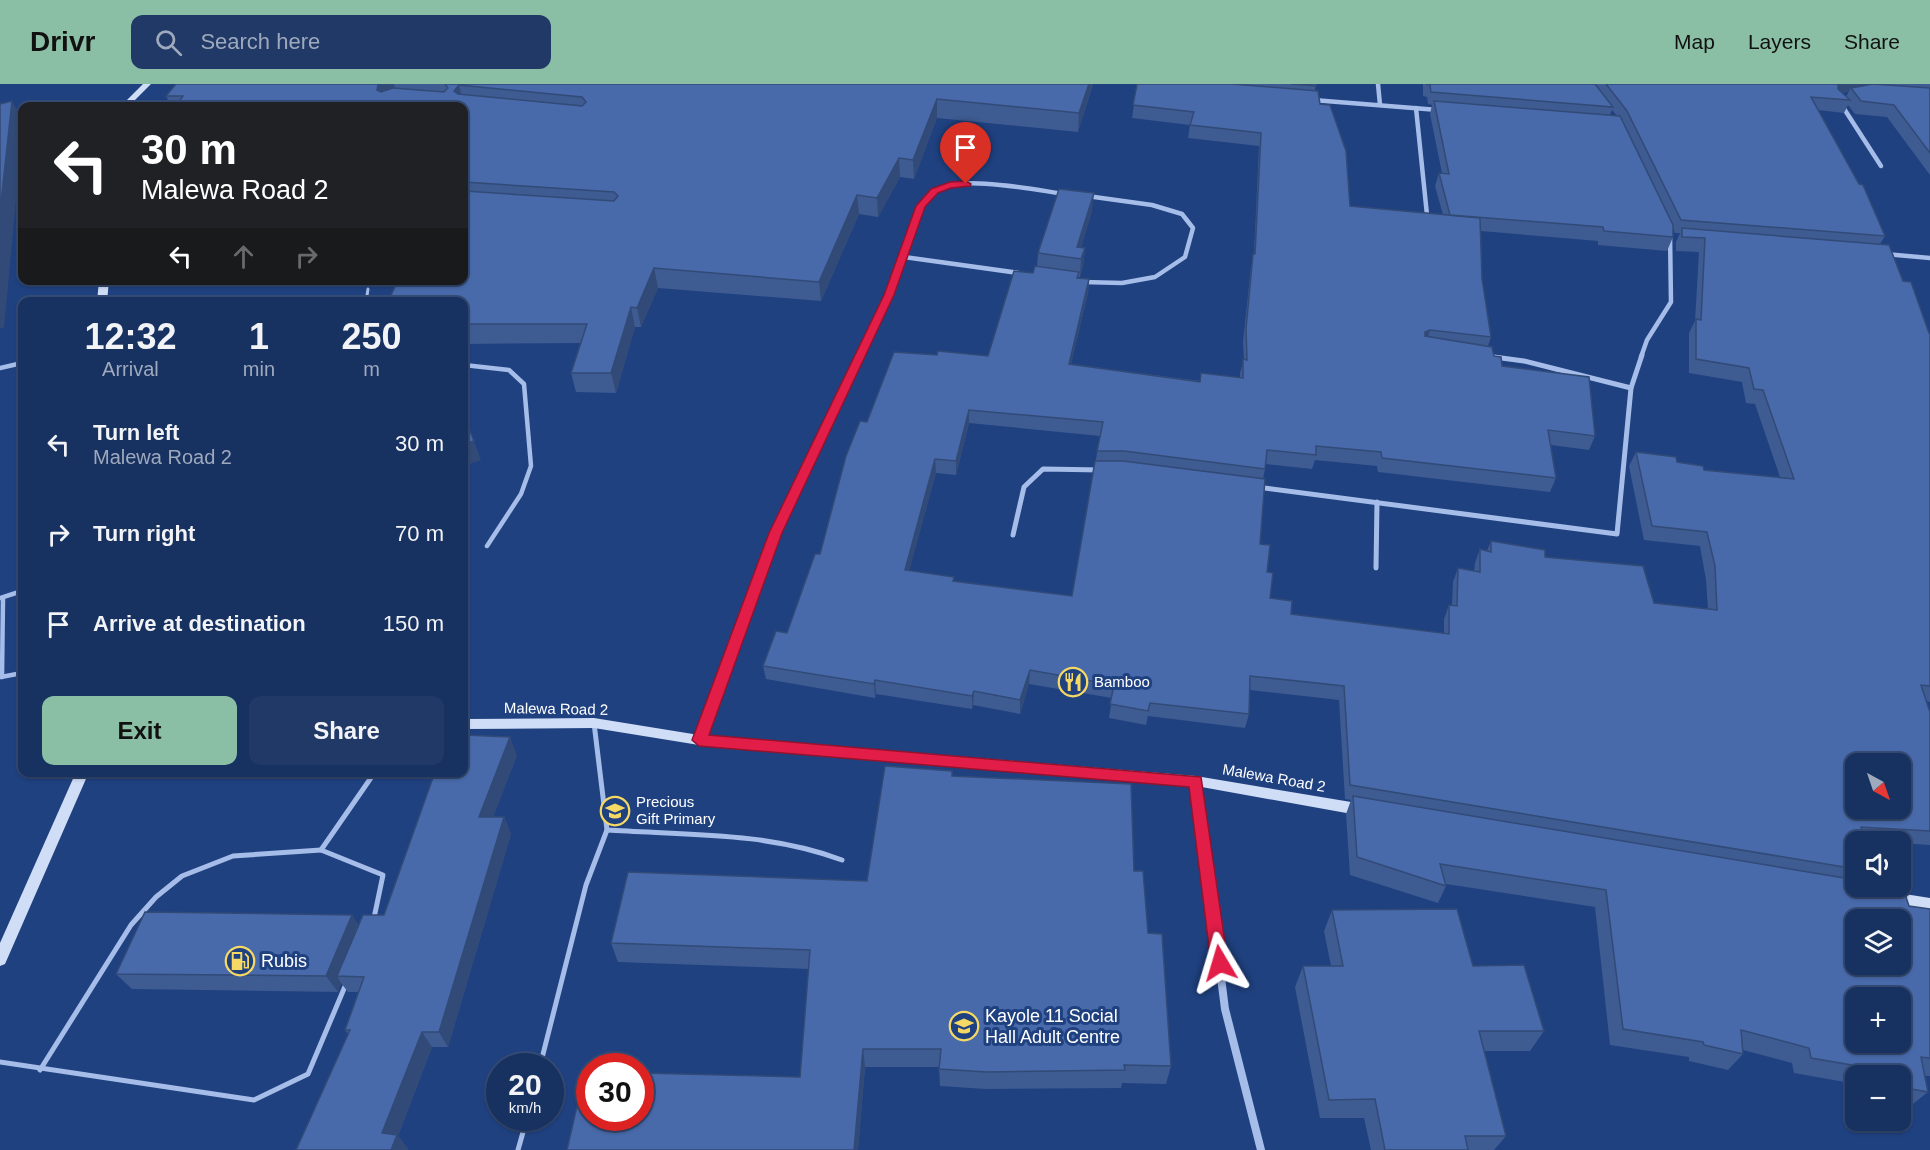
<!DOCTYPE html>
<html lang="en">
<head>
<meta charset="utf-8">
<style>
	:root { --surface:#173160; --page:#203966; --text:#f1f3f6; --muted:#9ea9bd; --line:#364c75; --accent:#8abfa5 }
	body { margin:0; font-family:Helvetica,sans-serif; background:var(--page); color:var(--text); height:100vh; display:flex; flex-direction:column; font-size:22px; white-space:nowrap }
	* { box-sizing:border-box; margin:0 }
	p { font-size:20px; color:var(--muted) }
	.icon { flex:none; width:33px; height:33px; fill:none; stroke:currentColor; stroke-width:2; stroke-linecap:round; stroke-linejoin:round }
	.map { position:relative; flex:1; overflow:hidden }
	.sheet { position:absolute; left:18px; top:213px; width:450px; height:480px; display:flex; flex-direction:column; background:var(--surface); border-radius:12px; box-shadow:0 2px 4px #0004,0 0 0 2px var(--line) }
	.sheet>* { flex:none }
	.banner { position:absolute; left:18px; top:18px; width:450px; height:183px; border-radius:12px; box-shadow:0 2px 4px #0004,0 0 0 2px var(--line); background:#202124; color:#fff; overflow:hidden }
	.needle { width:39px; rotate:140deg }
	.controls { position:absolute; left:1845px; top:669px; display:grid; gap:12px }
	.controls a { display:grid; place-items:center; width:66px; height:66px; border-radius:12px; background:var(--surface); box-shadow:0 2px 4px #0004,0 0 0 2px var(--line); font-size:30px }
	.speed { position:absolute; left:486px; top:969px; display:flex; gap:12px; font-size:30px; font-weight:700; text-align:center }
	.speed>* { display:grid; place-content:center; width:78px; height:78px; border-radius:50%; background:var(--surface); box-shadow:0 2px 4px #0004,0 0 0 2px var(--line); line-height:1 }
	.speed small { font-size:15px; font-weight:400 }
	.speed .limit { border:9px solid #d22; background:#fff; color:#111 }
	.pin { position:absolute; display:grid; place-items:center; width:51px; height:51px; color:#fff; margin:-62px -26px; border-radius:50% 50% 50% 0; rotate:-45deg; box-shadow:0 0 6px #0007 }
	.pin .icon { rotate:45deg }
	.me { position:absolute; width:66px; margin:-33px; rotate:353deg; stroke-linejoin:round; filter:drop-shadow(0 0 4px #0008) }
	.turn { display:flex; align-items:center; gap:21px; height:126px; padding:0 24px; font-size:27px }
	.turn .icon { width:78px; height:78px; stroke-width:2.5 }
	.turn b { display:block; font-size:42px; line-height:51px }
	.lanes { display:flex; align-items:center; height:57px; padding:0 24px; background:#0003; justify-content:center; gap:30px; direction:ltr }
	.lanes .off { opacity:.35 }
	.eta { display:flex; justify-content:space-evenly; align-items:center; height:102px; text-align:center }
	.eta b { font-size:36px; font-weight:800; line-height:42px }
	.button { display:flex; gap:12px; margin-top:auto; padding:12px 24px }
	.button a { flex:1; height:69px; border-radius:12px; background:var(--accent); color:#111; font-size:24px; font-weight:800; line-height:69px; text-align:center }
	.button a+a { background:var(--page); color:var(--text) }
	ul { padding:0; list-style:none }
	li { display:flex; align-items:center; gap:18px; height:90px; padding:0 24px }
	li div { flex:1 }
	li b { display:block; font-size:22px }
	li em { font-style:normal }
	header { display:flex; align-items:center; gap:36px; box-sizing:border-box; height:84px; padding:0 30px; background:var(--accent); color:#111 }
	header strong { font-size:28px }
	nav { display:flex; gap:33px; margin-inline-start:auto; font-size:21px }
	.search { width:420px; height:54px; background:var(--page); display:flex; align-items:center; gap:15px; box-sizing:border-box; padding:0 21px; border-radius:12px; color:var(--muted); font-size:22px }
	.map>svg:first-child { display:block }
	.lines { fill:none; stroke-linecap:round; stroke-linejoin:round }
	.lane-far2 { stroke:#a5bde8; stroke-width:3 }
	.lane-far1 { stroke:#a5bde8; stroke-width:4.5 }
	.lane { stroke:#a5bde8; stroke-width:5 }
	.street-far2 { stroke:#a5bde8; stroke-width:4.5 }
	.street-far1 { stroke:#a5bde8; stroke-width:5 }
	.street { stroke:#a5bde8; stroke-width:8 }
	.secondary { fill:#cfddf6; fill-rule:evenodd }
	.wall { fill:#3e5b92; fill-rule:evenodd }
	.shaded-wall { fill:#324a77 }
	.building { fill:#486aaa; stroke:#324a77; stroke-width:1.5; fill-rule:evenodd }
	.route { fill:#e11d48; stroke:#92132f; stroke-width:1.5 }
	.labels { text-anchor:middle; stroke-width:6; stroke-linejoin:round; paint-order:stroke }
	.poi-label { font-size:15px; fill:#fff; stroke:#1f4180; text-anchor:start }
	.street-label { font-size:15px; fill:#fff; stroke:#1f4180 }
	.near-poi-label { font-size:18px; fill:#fff; stroke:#1f4180; text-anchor:start }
</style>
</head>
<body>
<header>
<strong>Drivr</strong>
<div class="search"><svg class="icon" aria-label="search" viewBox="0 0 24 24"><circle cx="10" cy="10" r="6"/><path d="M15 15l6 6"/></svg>Search here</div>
<nav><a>Map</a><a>Layers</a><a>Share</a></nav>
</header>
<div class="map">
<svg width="1930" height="1066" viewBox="0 0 1930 1066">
	<rect width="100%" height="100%" fill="#1f4180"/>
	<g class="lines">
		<path class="lane-far2" d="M366 218 368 205"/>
		<g class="lane-far1">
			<path d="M464 281 509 286 524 300 531 382 521 410 487 462"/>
			<path d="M0 284 22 279"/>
			<path d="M0 514 22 507"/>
			<path d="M1 593 22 589"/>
			<path d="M2 593 3 514"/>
		</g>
		<g class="lane">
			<path d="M607 746C686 751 768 748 842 776"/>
			<path d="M374 834 383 791 321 766 375 688"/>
			<path d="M0 978 254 1016 308 990 346 900"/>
			<path d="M540 982 586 801 607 746 594 639"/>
			<path d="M40 986 131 841 156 813 182 792 233 772 321 766"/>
			<path d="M518 1066 527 1034"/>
		</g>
		<g class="street-far2">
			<path d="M1378 0 1380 21"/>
			<path d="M1313 16 1438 26"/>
			<path d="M1841 20 1881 82"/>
			<path d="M1416 24 1427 131"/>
			<path d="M0 31 22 30"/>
			<path d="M1885 170 1930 174"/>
			<path d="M904 173 1019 189"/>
			<path d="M1083 198 1122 199 1155 193 1185 173 1193 144 1182 130 1152 121 1087 112"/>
			<path d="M860 273C869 252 880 232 889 211 900 185 912 123 934 107 959 90 1035 106 1065 110"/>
			<path d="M1641 273 1647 256 1671 218 1670 149"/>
		</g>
		<g class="street-far1">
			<path d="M1494 273 1524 277 1631 304"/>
			<path d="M1257 403 1617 450 1631 304 1642 271"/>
			<path d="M1013 451 1024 403 1043 385 1101 386"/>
			<path d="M1376 484 1377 418"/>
			<path d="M712 621 776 449 860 271"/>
		</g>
		<g class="street">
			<path d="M699 656 713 619"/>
			<path d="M1196 697 1225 925 1261 1066"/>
		</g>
		<g class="secondary">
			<path d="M143 0H151L129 22H121Z"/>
			<path d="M99 196H109L107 218H97Z"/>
			<path d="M594 634 699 651 1196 692 1363 720 1368 722 1370 726 1368 730 1363 732 1196 702 699 661 594 644 464 645V635Z"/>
			<path d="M76 688H89L5 880 0 882V859Z"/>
			<path d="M1892 808 1930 814V826L1887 818 1885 814 1887 810Z"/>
		</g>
	</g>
	<g class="wall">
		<path d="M176 0H1093L1078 48 937 34 914 95 900 93 878 133 859 130 821 217 658 204 641 243H635L616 309 576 308 571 289 581 259 464 260V22H171L166 12Z"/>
		<path d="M1137 0H1316L1315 7 1350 122 1443 131 1435 102 1439 89H1442L1430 30 1432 21 1428 20 1427 13 1423 12V0H1930V91L1887 33 1855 30 1848 21 1844 29 1818 26 1885 152 1880 160 1903 197 1929 249H1930V618L1926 617 1930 628V761L1900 759V758H1856V802L1882 806 1909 822 1930 825V992H1925L1928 1008 1909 1023 1900 1022V992H1856V1000L1794 989 1792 979 1743 966V970L1728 986 1689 977V973L1610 961 1595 823 1446 800V802L1438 819 1350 791 1346 730 1351 716 1345 715 1339 616 1250 606 1249 630 1245 644 1148 632 1146 641 1109 634 1112 614 1029 600 1020 630 973 621 972 625 876 610 875 614 766 595 763 582 787 549 820 470 867 338 937 271 988 272 1033 189 1037 183 1038 169 1092 127 1081 163 1085 164 1083 182 1080 193H1078V194L1089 195 1088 209 1071 280 1200 297 1240 294V289L1244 275 1243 258 1251 183 1254 170 1259 62 1188 54 1190 41 1132 34ZM1849 7 1846 13 1842 9ZM1612 26 1617 32 1610 31ZM1673 145 1675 149H1680L1676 158V167L1699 168 1695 237 1689 249V289L1742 298 1746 319 1755 320 1780 393 1704 386 1636 368 1629 382 1644 456 1700 462 1706 496 1708 525 1654 519 1545 473 1491 457 1487 467 1480 465 1475 479 1474 487 1458 484 1453 498 1452 521H1449L1444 535V549L1291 530 1270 514 1267 488 1260 460 1263 395 1266 380 1312 385 1315 376 1377 382 1378 388 1550 408 1556 394 1551 361 1589 366 1595 352 1502 282 1494 272 1488 262 1491 253 1482 195 1481 147 1598 157V161L1667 167 1673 153ZM969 339 1100 352 1072 512 954 497 909 486 936 389 956 391Z"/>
		<path d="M517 671 493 733H504L511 750 448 963H432L398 1052 408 1065V1066H296L348 950 345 946 358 908H348L341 899 338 908 132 905 116 890 359 841 384 831Z"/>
		<path d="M952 692 1134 787 1148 849 1171 982 1166 1000 1122 999 1121 1004 986 1005 940 1002 939 983H865L858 1066H567L800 993 809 885 618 878 611 859 867 797Z"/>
		<path d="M1332 826 1473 882 1544 947 1530 967H1484L1506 1052 1494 1066H1371L1364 1034H1320L1295 903 1303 882H1331L1324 847Z"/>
	</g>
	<g class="shaded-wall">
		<path d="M380 0H394L398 14 383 22 377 6 378 1Z"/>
		<path d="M1089 0H1093L1092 2 1078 48 1079 29Z"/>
		<path d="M1837 0H1870L1868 3 1851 4 1849 7 1832 11Z"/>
		<path d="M459 1 464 20 454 7Z"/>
		<path d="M937 15V34L914 95 913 76Z"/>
		<path d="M12 17 22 36V52L4 244H0V128Z"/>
		<path d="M899 74 900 93 878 133 877 114Z"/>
		<path d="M1094 109 1092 127 1078 175 1077 163Z"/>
		<path d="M857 111 859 130 821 217 819 198Z"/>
		<path d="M1085 164 1083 182 1080 193 1081 175Z"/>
		<path d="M654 184 658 204 641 243 637 224Z"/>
		<path d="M1089 195 1088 209 1068 293 1069 280Z"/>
		<path d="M631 223 635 243 616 309 611 289Z"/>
		<path d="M1430 246 1426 260 1425 248Z"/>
		<path d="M969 326V339L956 391V377Z"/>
		<path d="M474 357 481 376 464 382V360Z"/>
		<path d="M935 375 936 389 906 499 905 486Z"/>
		<path d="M1030 586 1029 600 1020 630V616Z"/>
		<path d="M875 596 876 610 875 614 874 600Z"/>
		<path d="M974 607 973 621 972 625V612Z"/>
		<path d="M510 653 517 671 487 749 479 733Z"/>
		<path d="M504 733 511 750 448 963 439 948Z"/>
		<path d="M352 831 363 847 337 892 341 899 338 908 326 892Z"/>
		<path d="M422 948 432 963 398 1052 408 1065V1066H391L382 1049Z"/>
		<path d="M863 965 865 983 858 1066H854Z"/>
	</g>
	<g class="building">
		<path d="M176 0H380L378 1 377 6 381 8 393 4 444 8 448 4 445 0H1089L1079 29 937 15 913 76 899 74 877 114 857 111 819 198 654 184 637 224 631 223 611 289H571L587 240H464V218H388L398 196H464V107L614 117 618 112 614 108 464 98V22H176L183 12H166ZM459 1 582 13 586 18 582 22 458 10 454 7Z"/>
		<path d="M1137 0H1233L1318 7 1320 20 1330 21 1346 67 1350 122 1480 134 1482 195 1491 253 1430 246 1425 248V252L1492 263 1494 272 1501 273 1502 282 1589 293 1595 352 1548 346 1556 394 1382 374 1381 368 1316 362V371L1267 366 1265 385 1124 367H1097L1103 338 969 326 956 377 935 375 905 486 954 493 953 497 1072 512 1095 377H1123L1265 395 1260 460 1270 461 1267 488 1273 489 1270 514 1292 517 1291 530 1449 550V521L1457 522 1458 484 1480 488V465L1491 468V457L1545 466V473L1643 482 1654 519 1717 526 1715 482 1707 448 1652 442 1636 368 1676 373 1677 378 1703 382 1704 386 1794 395 1763 306 1754 305 1749 284 1696 275V235L1701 236 1705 154 1682 153V144L1889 161 1903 197 1911 198 1929 249H1930V602L1921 601 1930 628V747L1861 743 1865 758H1856V785L1350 701 1344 602 1250 592 1249 630 1150 619 1148 627 1110 620 1114 601 1030 586 1020 616 974 607 972 612 875 596 874 600 763 582 776 547 787 549 815 470H820L846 372 860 337 867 338 894 268 937 271 938 267 988 272 1014 187 1033 189 1035 182 1079 188 1077 194 1089 195 1069 280 1200 298 1201 289 1243 294V275L1247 276 1246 245 1253 170H1255L1261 49 1190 41 1194 28 1133 21ZM1856 680H1900V724H1856Z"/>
		<path d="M1291 0H1316V2Z"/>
		<path d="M1426 0H1595L1613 23 1431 8 1430 1Z"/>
		<path d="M1606 0H1838V5L1850 16 1811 13 1859 100 1863 101 1885 152 1681 136 1627 27Z"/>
		<path d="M1873 0 1930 4V69L1894 21 1861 17 1851 4Z"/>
		<path d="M12 17 0 128V20Z"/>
		<path d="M1434 17 1620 32 1673 141V153L1604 147 1603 143 1450 131 1439 89 1449 90Z"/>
		<path d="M1059 105 1094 109 1077 163 1085 164 1081 175 1038 169Z"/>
		<path d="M464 332 474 357 464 360Z"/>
		<path d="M464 651 510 653 479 733H504L439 948H422L382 1049 397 1051 391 1066H296L350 946H345L364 893 337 892 363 831H384L435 688H464Z"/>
		<path d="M885 682 952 687V692L1131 700 1134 787H1143L1148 849 1162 850 1171 982 1124 981 1125 986 987 988 939 985 941 965H863L854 1066H567L585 987H590V1034H640V989L800 993 810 866 611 859 628 788 867 797Z"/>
		<path d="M1353 712 1856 796V802H1881L1882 806 1905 810 1909 822 1930 825V974L1921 973 1928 1008 1900 1003V992H1883L1881 986 1811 974 1809 964 1741 946 1743 970 1704 961 1703 958 1623 945 1606 806 1440 780 1446 802 1357 773ZM1856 836H1900V880H1856ZM1856 914H1900V958H1856Z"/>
		<path d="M1457 825 1473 882 1524 881 1544 947H1479L1506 1052H1465L1468 1066H1385L1375 1015 1329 1016 1303 882H1343L1332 826Z"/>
		<path d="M145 828 352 831 326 892 116 890Z"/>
	</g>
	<path class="route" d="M966 97 971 100 970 102 951 104 938 109 925 123 894 211 782 449 709 651 1201 693 1228 879 1225 885 1220 887 1214 885 1211 879 1189 703 699 662 692 656 769 449 884 211 916 122 931 105 950 98Z"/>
	<defs>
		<g id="restaurant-ring" transform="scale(1.5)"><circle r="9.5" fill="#1f4180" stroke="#f6d965" stroke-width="1.5"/><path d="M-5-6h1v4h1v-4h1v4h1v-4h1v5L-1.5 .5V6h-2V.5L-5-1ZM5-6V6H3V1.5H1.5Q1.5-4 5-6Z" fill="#f6d965"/></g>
		<g id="school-ring" transform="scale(1.5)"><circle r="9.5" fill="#1f4180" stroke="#f6d965" stroke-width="1.5"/><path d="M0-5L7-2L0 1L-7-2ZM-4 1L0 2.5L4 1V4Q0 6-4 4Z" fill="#f6d965"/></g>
		<g id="fuel-ring" transform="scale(1.5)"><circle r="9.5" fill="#1f4180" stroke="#f6d965" stroke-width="1.5"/><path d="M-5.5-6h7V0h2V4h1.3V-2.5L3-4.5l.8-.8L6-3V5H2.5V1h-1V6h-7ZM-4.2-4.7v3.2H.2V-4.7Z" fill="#f6d965"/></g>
	</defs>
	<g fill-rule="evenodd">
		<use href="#restaurant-ring" x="1073" y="598"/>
		<use href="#school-ring" x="615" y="727"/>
		<use href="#fuel-ring" x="240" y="877"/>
		<use href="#school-ring" x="964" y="942"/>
	</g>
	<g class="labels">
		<g class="poi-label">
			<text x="1094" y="603">Bamboo</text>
			<text x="636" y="723">Precious<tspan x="636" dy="17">Gift Primary</tspan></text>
		</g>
		<g class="street-label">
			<text transform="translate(556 625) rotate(1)" y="5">Malewa Road 2</text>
			<text transform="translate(1274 694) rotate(10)" y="5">Malewa Road 2</text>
		</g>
		<g class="near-poi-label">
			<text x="261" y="883">Rubis</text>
			<text x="985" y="938">Kayole 11 Social<tspan x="985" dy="21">Hall Adult Centre</tspan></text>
		</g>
	</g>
</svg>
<div class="controls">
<a><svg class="needle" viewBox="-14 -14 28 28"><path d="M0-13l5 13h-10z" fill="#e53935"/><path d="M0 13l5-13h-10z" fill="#9ea9bd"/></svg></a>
<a><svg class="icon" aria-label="sound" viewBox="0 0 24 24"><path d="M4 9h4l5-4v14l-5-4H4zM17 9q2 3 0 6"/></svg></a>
<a><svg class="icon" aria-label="layers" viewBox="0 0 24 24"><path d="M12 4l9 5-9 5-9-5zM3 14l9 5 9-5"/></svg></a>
<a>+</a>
<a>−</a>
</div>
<div class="speed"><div>20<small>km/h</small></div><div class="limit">30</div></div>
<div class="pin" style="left:966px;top:100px;background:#d93025"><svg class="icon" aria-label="arrive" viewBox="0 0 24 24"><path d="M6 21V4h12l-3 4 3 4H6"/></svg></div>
<svg class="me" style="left:1220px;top:879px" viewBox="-20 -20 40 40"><path d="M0-17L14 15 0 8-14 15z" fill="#e11d48" stroke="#fff" stroke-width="4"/></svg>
<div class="banner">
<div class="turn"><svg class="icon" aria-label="left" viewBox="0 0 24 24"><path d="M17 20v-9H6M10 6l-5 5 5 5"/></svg><div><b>30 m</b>Malewa Road 2</div></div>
<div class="lanes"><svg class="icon" aria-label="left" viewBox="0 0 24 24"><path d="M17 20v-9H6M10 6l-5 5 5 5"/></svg><svg class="icon off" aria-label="ahead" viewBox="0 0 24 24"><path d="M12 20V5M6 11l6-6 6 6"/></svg><svg class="icon off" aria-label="right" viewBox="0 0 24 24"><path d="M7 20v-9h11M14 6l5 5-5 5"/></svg></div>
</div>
<section class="sheet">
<div class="eta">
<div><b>12:32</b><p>Arrival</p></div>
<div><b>1</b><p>min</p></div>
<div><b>250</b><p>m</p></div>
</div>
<ul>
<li><svg class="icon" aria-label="left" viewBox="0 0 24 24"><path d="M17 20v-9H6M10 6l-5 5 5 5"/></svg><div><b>Turn left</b><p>Malewa Road 2</p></div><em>30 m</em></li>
<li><svg class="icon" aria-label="right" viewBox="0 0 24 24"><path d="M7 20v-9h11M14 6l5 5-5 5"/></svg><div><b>Turn right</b></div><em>70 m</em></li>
<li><svg class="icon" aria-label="arrive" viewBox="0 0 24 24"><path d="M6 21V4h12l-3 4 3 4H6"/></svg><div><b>Arrive at destination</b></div><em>150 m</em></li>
</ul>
<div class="button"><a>Exit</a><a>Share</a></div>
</section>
</div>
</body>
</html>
